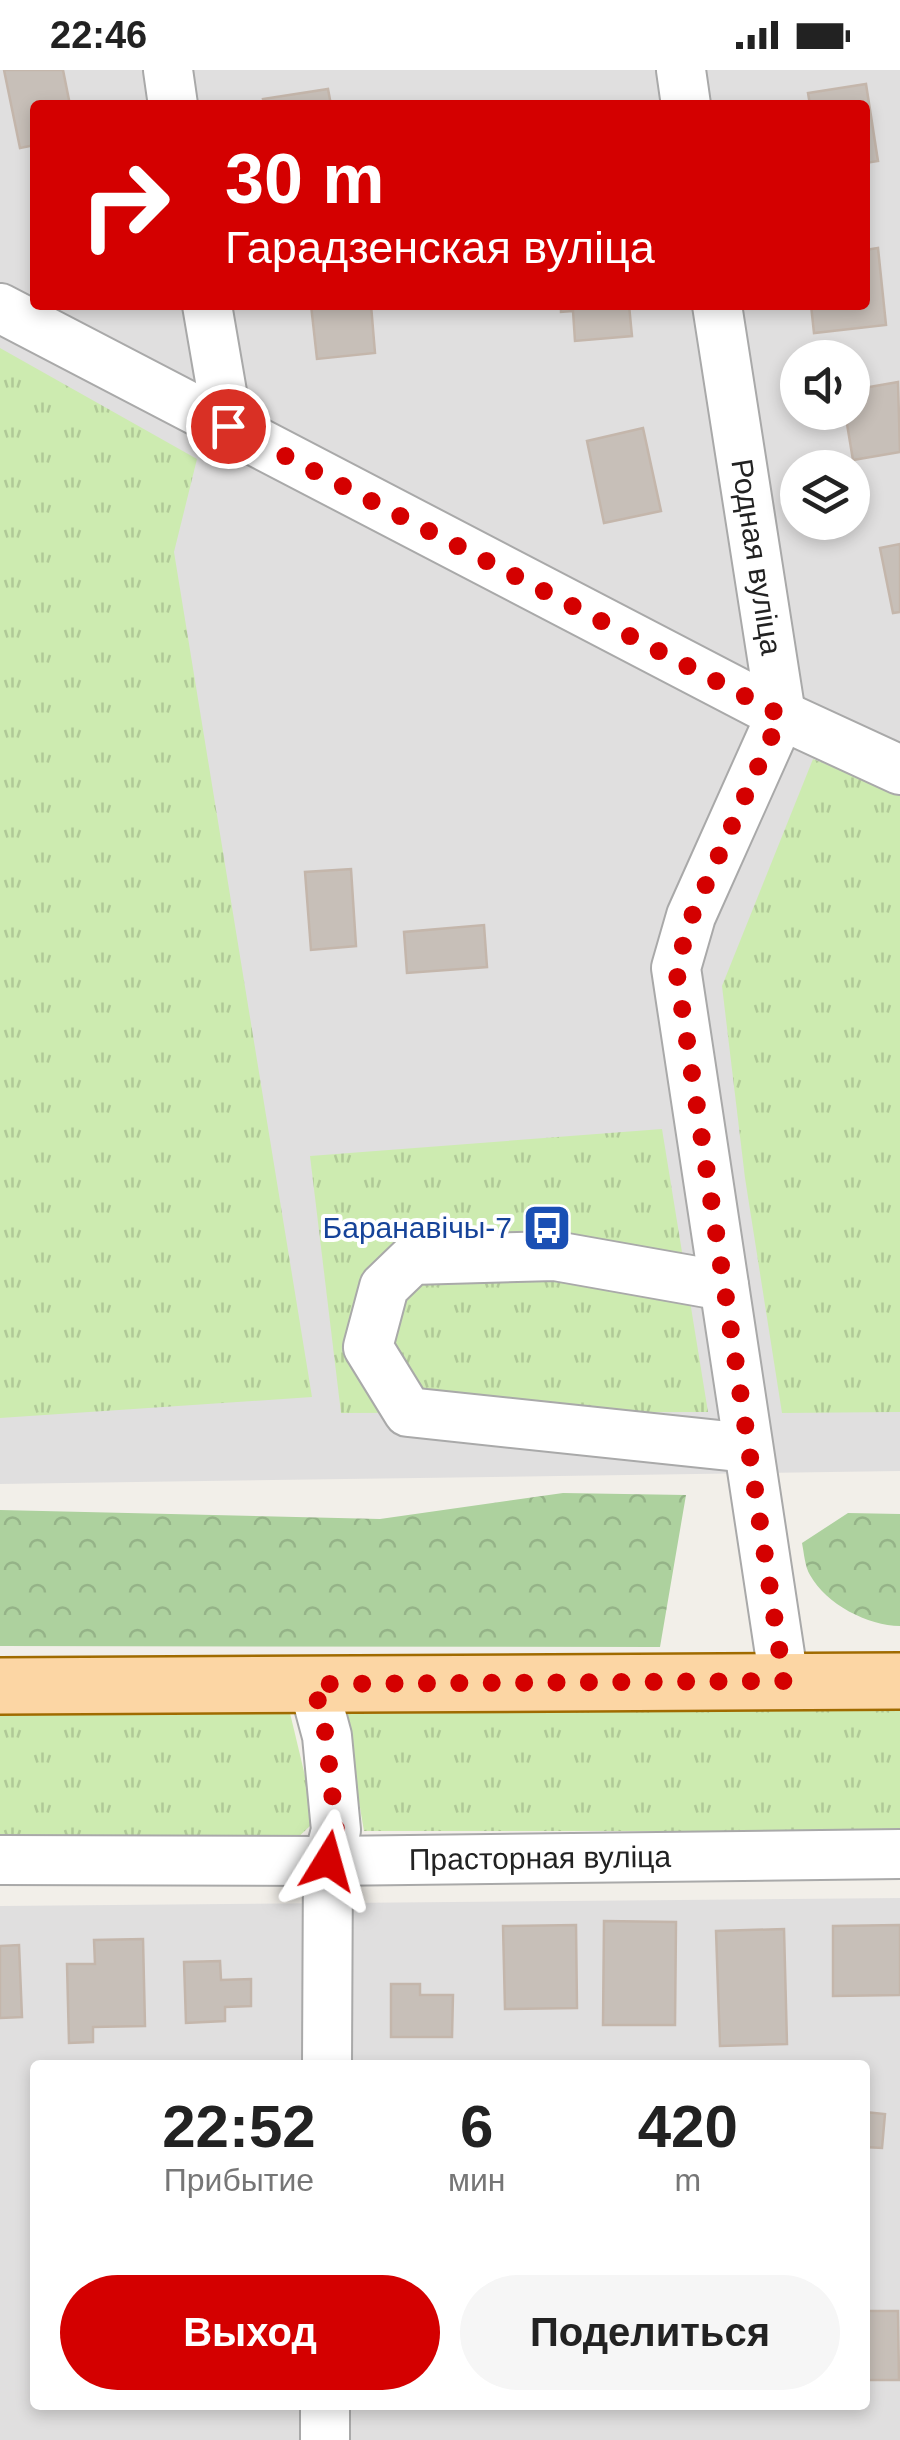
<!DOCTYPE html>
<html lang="ru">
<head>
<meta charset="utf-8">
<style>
	:root { --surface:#fff; --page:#f6f6f6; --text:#222; --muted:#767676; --accent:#d40000 }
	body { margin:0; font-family:Arial,sans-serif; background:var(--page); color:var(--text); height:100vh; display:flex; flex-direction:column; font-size:38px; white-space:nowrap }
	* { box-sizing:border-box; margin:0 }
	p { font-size:32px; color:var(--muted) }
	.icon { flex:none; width:55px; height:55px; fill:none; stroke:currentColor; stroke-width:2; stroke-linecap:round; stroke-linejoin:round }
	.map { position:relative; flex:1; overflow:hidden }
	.details { position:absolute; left:30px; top:1990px; width:840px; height:350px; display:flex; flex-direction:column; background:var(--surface); border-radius:10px; box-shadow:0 5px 15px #0003 }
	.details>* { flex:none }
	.banner { position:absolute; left:30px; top:30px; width:840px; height:210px; border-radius:10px; box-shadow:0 5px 15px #0003; background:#d40000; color:#fff; overflow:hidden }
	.buttons { position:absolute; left:780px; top:270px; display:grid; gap:20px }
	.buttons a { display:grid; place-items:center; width:90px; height:90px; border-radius:50%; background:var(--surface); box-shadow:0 5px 15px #0003; font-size:50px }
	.pin { position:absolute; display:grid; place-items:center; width:85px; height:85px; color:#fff; margin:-42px; border:5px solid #fff; border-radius:50%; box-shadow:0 2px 10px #0007 }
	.me { position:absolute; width:110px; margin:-55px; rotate:8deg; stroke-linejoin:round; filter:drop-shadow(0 0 8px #0008) }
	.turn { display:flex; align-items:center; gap:35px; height:210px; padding:0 30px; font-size:45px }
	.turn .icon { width:130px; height:130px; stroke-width:2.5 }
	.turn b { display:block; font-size:70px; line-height:85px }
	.eta { display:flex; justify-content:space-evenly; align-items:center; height:170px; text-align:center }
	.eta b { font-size:60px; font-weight:800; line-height:70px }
	.button { display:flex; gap:20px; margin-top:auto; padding:20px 30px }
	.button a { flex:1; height:115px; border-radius:60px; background:var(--accent); color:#fff; font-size:40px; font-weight:800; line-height:115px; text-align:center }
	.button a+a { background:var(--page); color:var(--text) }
	.status { display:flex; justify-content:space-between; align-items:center; height:70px; padding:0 50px; background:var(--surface); direction:ltr }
	.status svg { height:28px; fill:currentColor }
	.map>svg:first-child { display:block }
	.residential { fill:#e0dfdf; fill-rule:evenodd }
	.grass { fill:url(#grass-tufts) }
	.forest { fill:url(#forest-crowns) }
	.building { fill:#c7bfb8; stroke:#c4b6ab; stroke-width:2.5 }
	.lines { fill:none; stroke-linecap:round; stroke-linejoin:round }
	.minor-casing { stroke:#a9a9a9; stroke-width:52 }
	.major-casing { stroke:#a06b00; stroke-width:60 }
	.minor { stroke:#fff; stroke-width:48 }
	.major { stroke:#fcd6a4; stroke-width:55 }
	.route { stroke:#d40000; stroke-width:18; stroke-dasharray:0 32.4 }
	.labels { text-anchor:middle; stroke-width:8; stroke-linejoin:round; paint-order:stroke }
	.street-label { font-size:30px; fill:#222; stroke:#fff }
	.transit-label { font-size:30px; fill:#164399; stroke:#fff; text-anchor:end }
</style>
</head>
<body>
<div class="status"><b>22:46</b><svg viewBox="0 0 49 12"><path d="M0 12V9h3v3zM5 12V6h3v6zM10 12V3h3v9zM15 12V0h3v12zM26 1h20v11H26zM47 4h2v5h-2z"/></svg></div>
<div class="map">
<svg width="900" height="2370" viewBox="0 0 900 2370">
	<defs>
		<pattern id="grass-tufts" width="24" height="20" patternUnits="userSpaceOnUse" patternTransform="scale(2.5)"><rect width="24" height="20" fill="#cdebb0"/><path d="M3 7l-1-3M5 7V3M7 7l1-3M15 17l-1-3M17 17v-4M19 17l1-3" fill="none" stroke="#b0c997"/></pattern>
		<pattern id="forest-crowns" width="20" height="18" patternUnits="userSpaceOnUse" patternTransform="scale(2.5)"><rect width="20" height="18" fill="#add19e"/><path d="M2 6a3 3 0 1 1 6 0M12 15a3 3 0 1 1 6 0" fill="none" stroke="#95b388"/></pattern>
	</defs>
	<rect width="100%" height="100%" fill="#f2efe9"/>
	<g class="residential">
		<path d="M0 0H900V1401L0 1414ZM35 35H865V235H35ZM798 288H852V342H798ZM798 398H852V452H798Z"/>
		<path d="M900 1828V2370H0V1836ZM35 1995H865V2335H35Z"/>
	</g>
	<g class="grass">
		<path d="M0 278 197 389 174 482 312 1327 0 1348Z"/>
		<path d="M813 689 900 723V1342L782 1343 745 1108 722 916Z"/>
		<path d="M662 1059 708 1342 341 1343 310 1086Z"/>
		<path d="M900 1639V1761H364L344 1644Z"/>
		<path d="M0 1640 290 1643 311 1731 310 1756 292 1773 0 1776Z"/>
	</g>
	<g class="forest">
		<path d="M563 1423 686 1425 660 1577 0 1576V1440L380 1449Z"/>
		<path d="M848 1443 900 1444V1556C868 1556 826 1534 810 1505 805 1497 804 1483 802 1473Z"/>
	</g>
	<g class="building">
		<path d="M4 0H63L70 35H35V75L20 78Z"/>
		<path d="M866 14 878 91 865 93V35H810L808 23Z"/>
		<path d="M328 19 331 35H264L263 29Z"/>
		<path d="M878 178 886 255 814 263 811 235H865V180Z"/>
		<path d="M311 235H371L375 283 317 289Z"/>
		<path d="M561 235H629L632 266 575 271 573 241 561 242Z"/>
		<path d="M898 312 900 382 853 390 845 342H852V320Z"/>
		<path d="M643 358 661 441 604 453 587 371Z"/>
		<path d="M900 474V542L893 543 880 478Z"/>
		<path d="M351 799 356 876 311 880 305 802Z"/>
		<path d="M484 855 487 897 407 903 404 862Z"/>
		<path d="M604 1851 676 1852 675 1955H603Z"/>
		<path d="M576 1855 577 1938 505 1939 503 1856Z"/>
		<path d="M900 1855V1925L833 1926V1856Z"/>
		<path d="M784 1859 787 1974 720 1976 716 1861Z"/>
		<path d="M143 1869 145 1956 93 1957V1972L69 1973 67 1894H95L94 1870Z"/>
		<path d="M19 1875 22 1947 0 1948V1876Z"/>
		<path d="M220 1891 221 1910 251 1909V1936L225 1937V1951L186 1953 184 1892Z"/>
		<path d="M391 1914H420V1925H453L452 1967H391Z"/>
		<path d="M865 2042 885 2044 882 2078 865 2077Z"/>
		<path d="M865 2241H898L899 2310H865Z"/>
	</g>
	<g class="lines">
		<g class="minor-casing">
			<g id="minor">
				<path d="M168 0 173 35"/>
				<path d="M681 0 686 35"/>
				<path d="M207 235 228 357"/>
				<path id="s1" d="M717 235 781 645 691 846 676 898 784 1611"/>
				<path d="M0 238 781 645 900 700"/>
				<path d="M724 1216 555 1186 412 1190 384 1217 368 1277 408 1342 748 1378"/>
				<path d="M313 1614 327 1666 336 1760 328 1791 327 1995"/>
				<path id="s2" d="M0 1790 328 1791 900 1784"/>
				<path d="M325 2370V2335"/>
			</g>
		</g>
		<g class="major-casing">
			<path id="major" d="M0 1616 900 1611"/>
		</g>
		<use href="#minor" class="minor"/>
		<use href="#major" class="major"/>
	</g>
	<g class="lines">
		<path class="route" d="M228 356 781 645 692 846 676 898 784 1611 314 1614 326 1666 336 1760 328 1791"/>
	</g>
	<defs>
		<g id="bus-square" transform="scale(2.5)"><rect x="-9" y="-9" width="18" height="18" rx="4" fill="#1a4fb4" stroke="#fff"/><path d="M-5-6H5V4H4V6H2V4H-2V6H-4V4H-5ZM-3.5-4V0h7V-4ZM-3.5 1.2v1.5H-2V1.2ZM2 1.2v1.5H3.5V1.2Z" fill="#fff"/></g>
	</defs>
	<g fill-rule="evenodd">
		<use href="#bus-square" x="547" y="1158"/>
	</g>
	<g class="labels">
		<g class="street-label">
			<text dy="10" stroke="none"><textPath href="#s1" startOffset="255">Родная вуліца</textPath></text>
			<text dy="10" stroke="none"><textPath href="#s2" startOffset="540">Прасторная вуліца</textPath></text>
		</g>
		<g class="transit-label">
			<text x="512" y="1168">Баранавічы-7</text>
		</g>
	</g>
</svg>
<div class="buttons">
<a><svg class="icon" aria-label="sound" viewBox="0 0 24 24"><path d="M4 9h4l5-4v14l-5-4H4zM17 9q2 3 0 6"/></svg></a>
<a><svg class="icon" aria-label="layers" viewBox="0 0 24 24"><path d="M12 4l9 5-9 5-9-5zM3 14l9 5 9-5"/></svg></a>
</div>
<div class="pin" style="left:228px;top:356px;background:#d93025"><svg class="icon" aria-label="arrive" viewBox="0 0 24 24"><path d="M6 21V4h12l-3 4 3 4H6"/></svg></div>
<svg class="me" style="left:328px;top:1791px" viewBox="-20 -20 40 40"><path d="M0-17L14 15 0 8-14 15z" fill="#d40000" stroke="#fff" stroke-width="4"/></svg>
<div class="banner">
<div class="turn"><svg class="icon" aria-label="right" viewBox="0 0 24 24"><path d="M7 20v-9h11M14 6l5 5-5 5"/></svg><div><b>30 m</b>Гарадзенская вуліца</div></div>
</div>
<section class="details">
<div class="eta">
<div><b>22:52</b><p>Прибытие</p></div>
<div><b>6</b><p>мин</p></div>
<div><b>420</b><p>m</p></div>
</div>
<div class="button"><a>Выход</a><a>Поделиться</a></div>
</section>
</div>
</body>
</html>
